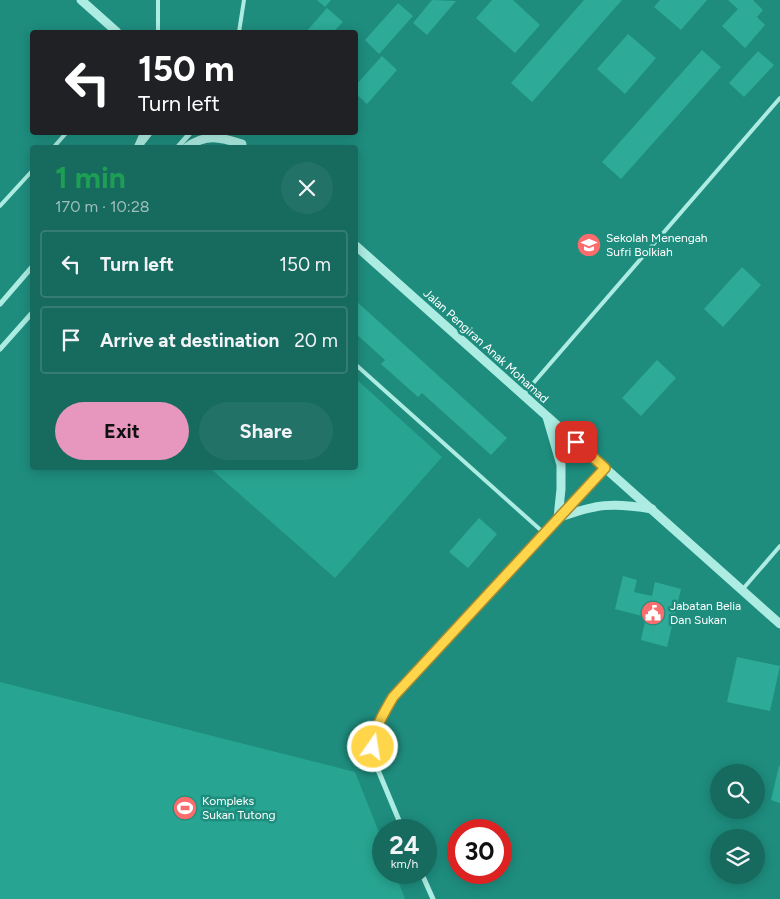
<!DOCTYPE html>
<html lang="en">
<head>
<meta charset="utf-8">
<style>
	:root { --surface:#166a5e; --page:#237267; --text:#f1f3f6; --muted:#9ebfbc; --line:#357d73; --accent:#e797bd }
	body { margin:0; font-family:Figtree,sans-serif; background:var(--page); color:var(--text); height:100vh; display:flex; flex-direction:column; font-size:19px; white-space:nowrap }
	* { box-sizing:border-box; margin:0 }
	p { font-size:16px; color:var(--muted) }
	.icon { flex:none; width:28px; height:28px; fill:none; stroke:currentColor; stroke-width:2; stroke-linecap:round; stroke-linejoin:round }
	.map { position:relative; flex:1; overflow:hidden }
	.sheet { position:absolute; left:30px; top:145px; width:328px; height:325px; display:flex; flex-direction:column; background:var(--surface); border-radius:5px; box-shadow:0 2px 12px #0003 }
	.sheet>* { flex:none }
	.guide { position:absolute; left:30px; top:30px; width:328px; height:105px; border-radius:5px; box-shadow:0 2px 12px #0003; background:#202124; color:#fff; overflow:hidden }
	.controls { position:absolute; left:710px; top:764px; display:grid; gap:10px }
	.controls a { display:grid; place-items:center; width:55px; height:55px; border-radius:50%; background:var(--surface); box-shadow:0 2px 12px #0003; font-size:25px }
	.speed { position:absolute; left:372px; top:819px; display:flex; gap:10px; font-size:25px; font-weight:700; text-align:center }
	.speed>* { display:grid; place-content:center; width:65px; height:65px; border-radius:50%; background:var(--surface); box-shadow:0 2px 12px #0003; line-height:1 }
	.speed small { font-size:12px; font-weight:400 }
	.speed .limit { border:8px solid #d22; background:#fff; color:#111 }
	.pin { position:absolute; display:grid; place-items:center; width:42px; height:42px; color:#fff; margin:-21px; border-radius:10px; box-shadow:0 2px 8px #0006 }
	.me { position:absolute; width:55px; margin:-28px; rotate:13deg; stroke-linejoin:round; filter:drop-shadow(0 0 4px #0008) }
	.turn { display:flex; align-items:center; gap:18px; height:105px; padding:0 25px; font-size:22px }
	.turn .icon { width:65px; height:65px; stroke-width:2.5 }
	.turn b { display:block; font-size:35px; line-height:42px }
	.round { display:grid; place-items:center; flex:none; width:52px; height:52px; border-radius:26px; background:var(--page) }
	.overview { display:flex; align-items:center; justify-content:space-between; height:85px; padding:0 25px }
	h1 { font-size:30px; font-weight:700; line-height:38px; color:#1e9e55 }
	.cta { display:flex; gap:10px; margin-top:auto; padding:10px 25px }
	.cta a { flex:1; height:58px; border-radius:30px; background:var(--accent); color:#111; font-size:20px; font-weight:700; line-height:58px; text-align:center }
	.cta a+a { background:var(--page); color:var(--text) }
	ul { padding:0; list-style:none }
	li { display:flex; align-items:center; gap:15px; height:68px; margin:0 10px 8px; padding:0 15px; border:2px solid var(--line); border-radius:5px }
	li div { flex:1 }
	li b { display:block; font-size:19px }
	li em { font-style:normal }
	.map>svg:first-child { display:block }
	.green { fill:#28a592 }
	.building { fill:#2eaa98 }
	.lines { fill:none; stroke-linecap:round; stroke-linejoin:round }
	.service { stroke:#acece2; stroke-width:4 }
	.minor { stroke:#acece2; stroke-width:5 }
	.tertiary { stroke:#acece2; stroke-width:9 }
	.route-casing { stroke:#a68a30; stroke-width:12 }
	.route { stroke:#ffd54a; stroke-width:9 }
	.labels { text-anchor:middle; stroke-width:5; stroke-linejoin:round; paint-order:stroke }
	.poi-label { font-size:12px; fill:#fff; stroke:#1e8d7e; text-anchor:start }
	.street-label { font-size:12px; fill:#fff; stroke:#1e8d7e }
</style>
</head>
<body>
<div class="map">
<svg width="780" height="899" viewBox="0 0 780 899">
	<rect width="100%" height="100%" fill="#1e8d7e"/>
	<g class="green">
		<path d="M355 378 442 457 335 578 210 468H355Z"/>
		<path d="M0 682 355 772 384 845V872L395 873 405 899H0Z"/>
	</g>
	<g class="building">
		<path d="M317 0H331L325 7Z"/>
		<path d="M432 0 456 1 427 35 413 23Z"/>
		<path d="M492 0H513L540 25 515 53 476 18Z"/>
		<path d="M584 0H622L532 102 511 83Z"/>
		<path d="M660 0H707L681 30 654 7Z"/>
		<path d="M728 0H753L763 10 757 17 765 25 745 48 722 26 738 9Z"/>
		<path d="M398 3 413 16 379 54 365 40Z"/>
		<path d="M327 8 343 22 333 32H306Z"/>
		<path d="M628 34 656 58 625 94 597 69Z"/>
		<path d="M702 50 721 67 621 179 602 162Z"/>
		<path d="M758 51 774 65 744 97 729 83Z"/>
		<path d="M382 56 397 70 367 104 355 93V86Z"/>
		<path d="M742 267 761 285 723 327 704 309Z"/>
		<path d="M355 300 507 438 491 455 422 393 418 397 381 364 385 360 355 333Z"/>
		<path d="M657 360 676 378 641 416 622 398Z"/>
		<path d="M479 518 497 534 468 568 449 552Z"/>
		<path d="M623 576 637 580 634 592 652 596 655 582 681 589 667 647 641 640 646 617 615 609Z"/>
		<path d="M737 657 780 666 770 711 727 702Z"/>
		<path d="M779 766H780V803L771 800Z"/>
	</g>
	<g class="lines">
		<g class="service">
			<path d="M158 32V0"/>
			<path d="M239 32 244 0"/>
			<path d="M53 148 67 132"/>
			<path d="M0 206 32 171"/>
			<path d="M355 364 544 533"/>
			<path d="M523 395 780 98"/>
			<path d="M742 590 780 546"/>
		</g>
		<g class="minor">
			<path d="M144 141 151 132"/>
			<path d="M177 148 191 132"/>
			<path d="M0 304 32 267"/>
			<path d="M0 349 32 313"/>
			<path d="M403 830 373 758 374 736 382 717 393 697 605 468"/>
			<path d="M421 872 433 899"/>
		</g>
		<g class="tertiary">
			<path d="M81 0 117 32"/>
			<path d="M138 148 145 132"/>
			<path d="M186 148C206 133 220 137 242 144"/>
			<path d="M355 245 780 624"/>
			<path d="M547 417 561 465V489L558 518C596 504 612 502 652 509"/>
		</g>
	</g>
	<g class="lines">
		<g class="route-casing">
			<path id="route" d="M373 747C374 728 384 713 393 697L605 468 576 442"/>
		</g>
		<use href="#route" class="route"/>
	</g>
	<defs>
		<g id="school-disc" transform="scale(1.25)"><circle r="9.5" fill="#fb6d6c" stroke="#1e8d7e"/><path d="M0-5L7-2L0 1L-7-2ZM-4 1L0 2.5L4 1V4Q0 6-4 4Z" fill="#fff"/></g>
		<g id="civic-disc" transform="scale(1.25)"><circle r="9.5" fill="#fb6d6c" stroke="#1e8d7e"/><path d="M-.6-6.5H3V-4.5H.6V-3L4-1V1h2V6H-6V1h2V-1L-.6-3ZM-1.2 2.5V6h2.4V2.5Z" fill="#fff"/></g>
		<g id="stadium-disc" transform="scale(1.25)"><circle r="9.5" fill="#fb6d6c" stroke="#1e8d7e"/><path d="M0-5a6.5 5 0 1 0 0 10a6.5 5 0 1 0 0-10ZM-3.5-1.8h7v3.6h-7Z" fill="#fff"/></g>
	</defs>
	<g fill-rule="evenodd">
		<use href="#school-disc" x="589" y="245"/>
		<use href="#civic-disc" x="653" y="613"/>
		<use href="#stadium-disc" x="185" y="808"/>
	</g>
	<g class="labels">
		<g class="poi-label">
			<text x="606" y="242">Sekolah Menengah<tspan x="606" dy="14">Sufri Bolkiah</tspan></text>
			<text x="670" y="610">Jabatan Belia<tspan x="670" dy="14">Dan Sukan</tspan></text>
			<text x="202" y="805">Kompleks<tspan x="202" dy="14">Sukan Tutong</tspan></text>
		</g>
		<g class="street-label">
			<text transform="translate(486 346) rotate(42)" y="4">Jalan Pengiran Anak Mohamad</text>
		</g>
	</g>
</svg>
<div class="controls">
<a><svg class="icon" aria-label="search" viewBox="0 0 24 24"><circle cx="10" cy="10" r="6"/><path d="M15 15l6 6"/></svg></a>
<a><svg class="icon" aria-label="layers" viewBox="0 0 24 24"><path d="M12 4l9 5-9 5-9-5zM3 14l9 5 9-5"/></svg></a>
</div>
<div class="speed"><div>24<small>km/h</small></div><div class="limit">30</div></div>
<div class="pin" style="left:576px;top:442px;background:#d93025"><svg class="icon" aria-label="arrive" viewBox="0 0 24 24"><path d="M6 21V4h12l-3 4 3 4H6"/></svg></div>
<svg class="me" style="left:373px;top:747px" viewBox="-20 -20 40 40"><circle r="17" fill="#ffd54a" stroke="#fff" stroke-width="3"/><path d="M0-11L8 9 0 5-8 9z" fill="#fff"/></svg>
<div class="guide">
<div class="turn"><svg class="icon" aria-label="left" viewBox="0 0 24 24"><path d="M17 20v-9H6M10 6l-5 5 5 5"/></svg><div><b>150 m</b>Turn left</div></div>
</div>
<section class="sheet">
<div class="overview"><div><h1>1 min</h1><p>170 m · 10:28</p></div><a class="round"><svg class="icon" aria-label="close" viewBox="0 0 24 24"><path d="M6 6l12 12M18 6L6 18"/></svg></a></div>
<ul>
<li><svg class="icon" aria-label="left" viewBox="0 0 24 24"><path d="M17 20v-9H6M10 6l-5 5 5 5"/></svg><div><b>Turn left</b></div><em>150 m</em></li>
<li><svg class="icon" aria-label="arrive" viewBox="0 0 24 24"><path d="M6 21V4h12l-3 4 3 4H6"/></svg><div><b>Arrive at destination</b></div><em>20 m</em></li>
</ul>
<div class="cta"><a>Exit</a><a>Share</a></div>
</section>
</div>
</body>
</html>
